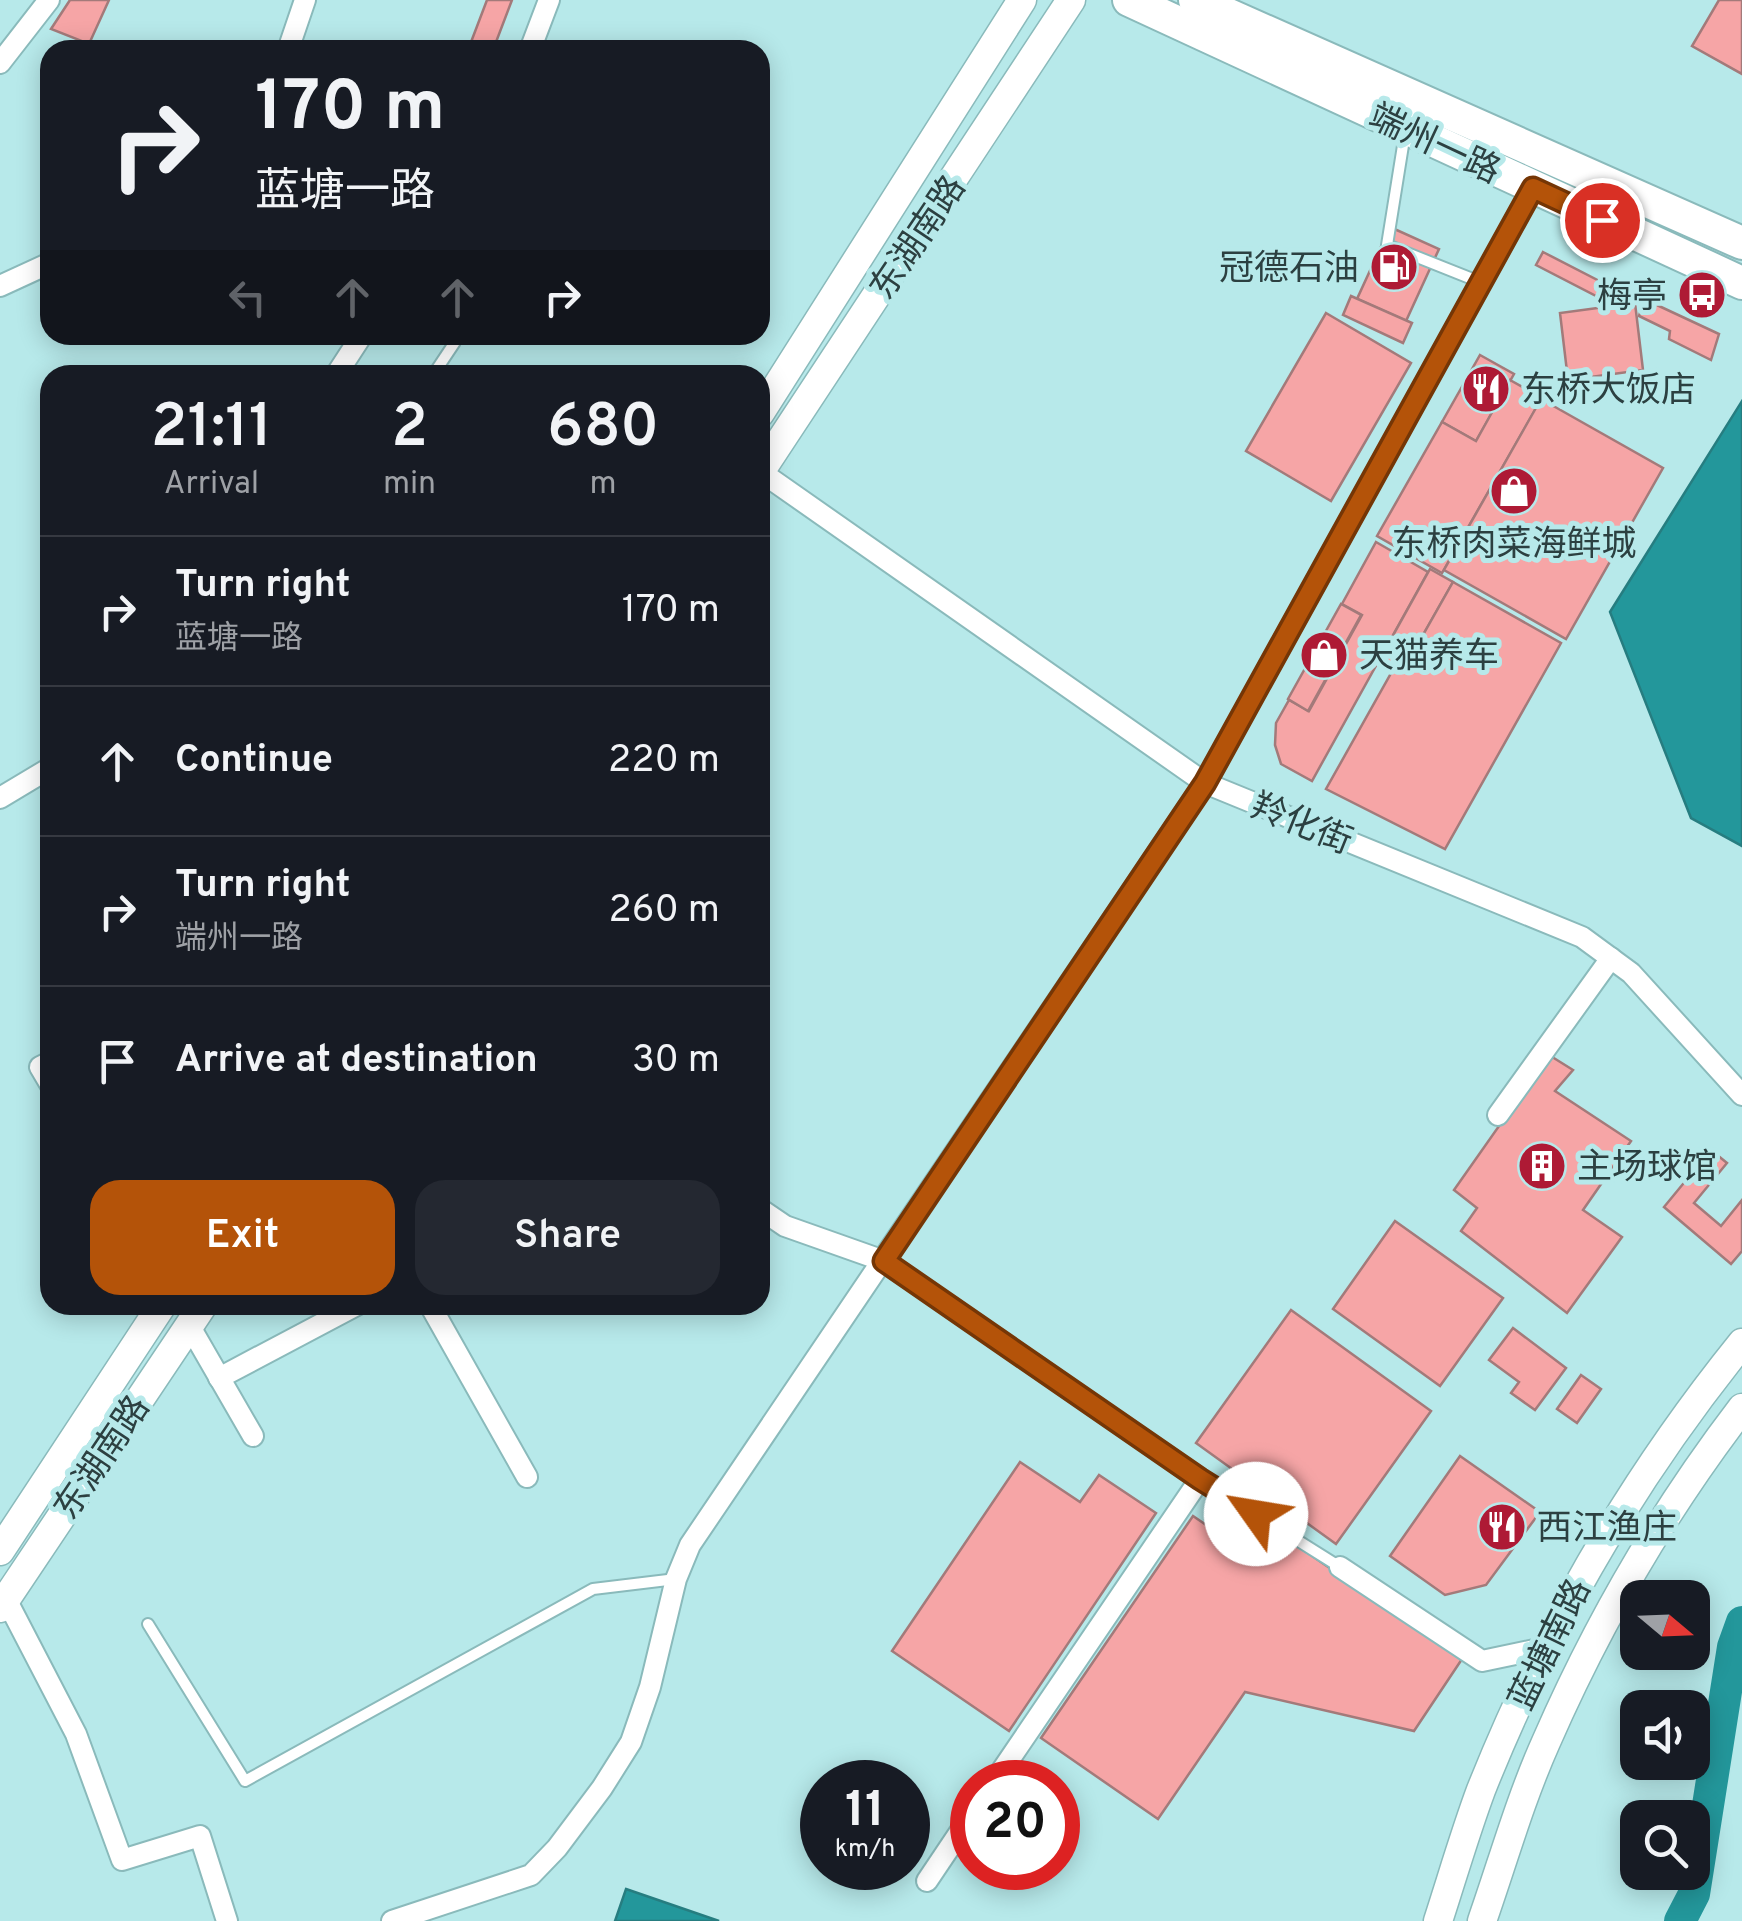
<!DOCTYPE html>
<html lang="en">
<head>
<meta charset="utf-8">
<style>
	:root { --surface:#171b24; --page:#242831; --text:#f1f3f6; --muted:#9ea1a6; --line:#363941; --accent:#b45309 }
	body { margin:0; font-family:Overpass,"Noto Sans SC",sans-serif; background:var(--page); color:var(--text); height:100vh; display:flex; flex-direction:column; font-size:38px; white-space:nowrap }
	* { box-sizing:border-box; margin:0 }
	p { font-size:32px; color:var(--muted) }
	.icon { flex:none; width:55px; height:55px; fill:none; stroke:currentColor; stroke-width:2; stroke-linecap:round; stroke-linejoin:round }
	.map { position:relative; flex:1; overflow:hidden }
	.side { position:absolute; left:40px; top:365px; width:730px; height:950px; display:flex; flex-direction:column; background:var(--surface); border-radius:30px; box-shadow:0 5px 25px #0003 }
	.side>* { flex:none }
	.hud { position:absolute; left:40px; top:40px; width:730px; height:305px; border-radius:30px; box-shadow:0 5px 25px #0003; background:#171b24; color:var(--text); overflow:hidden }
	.needle { width:65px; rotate:109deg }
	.controls { position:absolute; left:1620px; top:1580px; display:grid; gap:20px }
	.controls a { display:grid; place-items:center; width:90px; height:90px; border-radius:20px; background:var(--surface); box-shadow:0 5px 25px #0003; font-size:50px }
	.speed { position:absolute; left:800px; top:1760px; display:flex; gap:20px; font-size:50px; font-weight:700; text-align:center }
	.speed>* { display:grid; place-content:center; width:130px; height:130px; border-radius:50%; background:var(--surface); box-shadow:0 5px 25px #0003; line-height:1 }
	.speed small { font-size:25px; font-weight:400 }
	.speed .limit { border:15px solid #d22; background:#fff; color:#111 }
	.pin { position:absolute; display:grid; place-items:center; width:85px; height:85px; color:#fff; margin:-42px; border:5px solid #fff; border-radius:50%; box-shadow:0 2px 10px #0007 }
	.me { position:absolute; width:110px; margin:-55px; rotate:302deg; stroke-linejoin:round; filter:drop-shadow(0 0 8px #0008) }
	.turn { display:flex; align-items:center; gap:35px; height:210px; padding:0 50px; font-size:45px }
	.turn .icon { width:130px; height:130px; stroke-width:2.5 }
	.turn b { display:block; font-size:70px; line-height:85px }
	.lanes { display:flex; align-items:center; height:95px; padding:0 50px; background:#0003; justify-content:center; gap:50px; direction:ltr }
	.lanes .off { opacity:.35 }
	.eta { display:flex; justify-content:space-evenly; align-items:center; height:170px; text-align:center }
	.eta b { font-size:60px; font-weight:600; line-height:70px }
	.primary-button { display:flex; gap:20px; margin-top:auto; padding:20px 50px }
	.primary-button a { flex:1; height:115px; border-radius:30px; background:var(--accent); color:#fff; font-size:40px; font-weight:600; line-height:115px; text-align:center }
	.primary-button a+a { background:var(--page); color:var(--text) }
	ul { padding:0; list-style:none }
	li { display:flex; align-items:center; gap:30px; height:150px; padding:0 50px; border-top:2px solid var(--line) }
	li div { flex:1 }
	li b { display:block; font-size:38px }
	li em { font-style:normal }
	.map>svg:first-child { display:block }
	.water { fill:#23979b; stroke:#267d80; stroke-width:2.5 }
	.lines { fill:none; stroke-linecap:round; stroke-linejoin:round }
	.river { stroke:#23979b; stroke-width:32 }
	.building { fill:#f6a5a6; stroke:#a37a7a; stroke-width:2.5 }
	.lane-casing { stroke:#8ababb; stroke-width:14 }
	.street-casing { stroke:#8ababb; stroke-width:24 }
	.secondary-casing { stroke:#8ababb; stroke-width:31 }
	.primary-casing { stroke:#8ababb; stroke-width:36 }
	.lane { stroke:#fff; stroke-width:10 }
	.street { stroke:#fff; stroke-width:20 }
	.secondary { stroke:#fff; stroke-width:28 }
	.primary { stroke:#fff; stroke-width:32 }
	.route-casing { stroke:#753606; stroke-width:25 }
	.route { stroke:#b45309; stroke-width:18 }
	.labels { text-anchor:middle; stroke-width:10; stroke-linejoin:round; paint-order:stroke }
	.street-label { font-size:35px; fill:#2c4041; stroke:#b7e9ea }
	.poi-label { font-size:35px; fill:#2c4041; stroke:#b7e9ea; text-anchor:start }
</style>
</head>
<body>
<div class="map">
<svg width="1742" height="1921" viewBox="0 0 1742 1921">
	<rect width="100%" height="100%" fill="#b7e9ea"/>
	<g class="water">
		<path d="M1742 401V846L1691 818 1610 612Z"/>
		<path d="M626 1889 719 1921H615Z"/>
	</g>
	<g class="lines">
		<path class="river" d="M1680 1921 1694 1894 1733 1647 1742 1622"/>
	</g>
	<g class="building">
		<path d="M70 0H109L89 44 51 29Z"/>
		<path d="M487 0H512L493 50H468Z"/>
		<path d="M1719 0H1742V74L1692 46Z"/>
		<path d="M1390 227 1439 249 1406 321 1357 299Z"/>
		<path d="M1543 252 1609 286 1602 299 1536 265Z"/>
		<path d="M1351 296 1412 323 1403 343 1343 315Z"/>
		<path d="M1644 299 1719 334 1711 360 1669 339 1670 331 1639 316Z"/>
		<path d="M1635 303 1643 370 1568 380 1560 313Z"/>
		<path d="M1326 313 1411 363 1331 501 1246 451Z"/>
		<path d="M1480 355 1514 374 1476 441 1442 422Z"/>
		<path d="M1510 380 1542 398 1442 573 1377 536 1442 422 1476 441Z"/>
		<path d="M1541 399 1663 468 1566 639 1444 570Z"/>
		<path d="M1376 542 1428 572 1312 781 1281 764 1275 745 1276 723 1289 700 1309 711 1362 615 1342 604Z"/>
		<path d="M1430 569 1453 582 1402 672 1380 659Z"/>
		<path d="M1453 582 1561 643 1445 849 1326 789 1394 668 1402 672Z"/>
		<path d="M1341 604 1361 615 1308 711 1288 699Z"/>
		<path d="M1549 1055 1573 1070 1555 1091 1631 1141 1583 1210 1622 1237 1567 1313 1461 1231 1477 1208 1454 1190Z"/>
		<path d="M1711 1150 1727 1163 1694 1203 1721 1226 1742 1200V1251L1731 1264 1664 1207Z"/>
		<path d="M1395 1221 1503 1298 1440 1386 1333 1309Z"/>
		<path d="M1291 1310 1431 1411 1336 1544 1196 1443Z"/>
		<path d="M1513 1328 1566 1368 1535 1410 1511 1393 1519 1382 1489 1360Z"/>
		<path d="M1581 1375 1601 1389 1577 1423 1557 1409Z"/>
		<path d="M1460 1456 1540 1512 1486 1585 1445 1595 1390 1556Z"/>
		<path d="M1020 1462 1080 1502 1099 1475 1156 1513 1009 1731 892 1651Z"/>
		<path d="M1235 1503 1462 1659 1414 1731 1245 1692 1158 1819 1041 1738 1193 1516 1215 1531Z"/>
	</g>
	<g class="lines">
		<g class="lane-casing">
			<g id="lane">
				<path d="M1405 133 1387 245 1480 282"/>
				<path d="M433 375 455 342"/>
				<path d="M1200 1479 1340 1567"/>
				<path d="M148 1624 245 1781 593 1589 676 1579"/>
			</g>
		</g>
		<g class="street-casing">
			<g id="street">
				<path d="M288 50 305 0"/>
				<path d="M530 50 549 0"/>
				<path d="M0 63 49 0"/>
				<path d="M0 286 50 263"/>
				<path d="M336 375 362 335"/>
				<path d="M761 472 1205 783 1582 937 1631 973 1742 1095"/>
				<path d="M0 798 50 768"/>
				<path d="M50 1062 40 1067 50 1084"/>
				<path d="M1498 1115 1611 958"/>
				<path d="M760 1209 785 1226 884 1261 1200 1479 994 1782"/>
				<path d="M430 1305 527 1477"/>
				<path d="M189 1325 253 1436"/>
				<path d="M219 1378 357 1305"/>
				<path d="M1340 1567 1482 1661 1544 1648"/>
				<path d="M6 1599 76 1734 122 1860 200 1836 227 1921"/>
				<path d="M927 1881 972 1814"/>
				<path d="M392 1921 531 1875 557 1848 602 1788 631 1742 650 1687 676 1579 690 1545 1205 783 1533 188"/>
			</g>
		</g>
		<g class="secondary-casing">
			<g id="secondary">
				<path d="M760 413 1022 0"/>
				<path d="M760 472 1071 0"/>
				<path d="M0 1551 162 1305"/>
				<path d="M0 1608 203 1305"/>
				<path d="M1438 1921C1452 1878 1465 1833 1481 1790 1546 1627 1632 1479 1742 1343"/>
				<path d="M1482 1921C1503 1861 1520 1800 1546 1742 1598 1623 1663 1511 1742 1408"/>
			</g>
		</g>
		<g class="primary-casing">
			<g id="primary">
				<path d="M1129 0 1742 283"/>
				<path d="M1195 0 1742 243"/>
			</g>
		</g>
		<use href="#lane" class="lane"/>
		<use href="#street" class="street"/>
		<use href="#secondary" class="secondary"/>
		<use href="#primary" class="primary"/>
	</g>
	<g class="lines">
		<g class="route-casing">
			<path id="route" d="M1256 1514 1200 1479 884 1261 1205 783 1533 188 1602 220"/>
		</g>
		<use href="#route" class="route"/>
	</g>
	<defs>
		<g id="fuel-disc" transform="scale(2.5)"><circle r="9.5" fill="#ae1a35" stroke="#b7e9ea"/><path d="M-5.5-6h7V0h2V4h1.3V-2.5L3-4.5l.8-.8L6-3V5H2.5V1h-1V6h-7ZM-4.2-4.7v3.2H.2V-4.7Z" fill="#fff"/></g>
		<g id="bus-disc" transform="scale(2.5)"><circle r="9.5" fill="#ae1a35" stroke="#b7e9ea"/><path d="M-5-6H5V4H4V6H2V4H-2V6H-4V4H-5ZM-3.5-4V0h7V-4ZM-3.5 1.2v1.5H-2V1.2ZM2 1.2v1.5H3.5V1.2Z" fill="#fff"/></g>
		<g id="restaurant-disc" transform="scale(2.5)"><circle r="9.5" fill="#ae1a35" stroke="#b7e9ea"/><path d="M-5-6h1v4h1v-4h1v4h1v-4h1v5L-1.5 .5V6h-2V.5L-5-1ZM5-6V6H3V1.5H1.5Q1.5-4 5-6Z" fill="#fff"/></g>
		<g id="shop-disc" transform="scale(2.5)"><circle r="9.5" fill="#ae1a35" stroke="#b7e9ea"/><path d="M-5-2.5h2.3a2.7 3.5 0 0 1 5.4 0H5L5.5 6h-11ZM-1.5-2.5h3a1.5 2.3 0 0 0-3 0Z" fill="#fff"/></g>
		<g id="building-disc" transform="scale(2.5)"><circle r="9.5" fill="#ae1a35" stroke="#b7e9ea"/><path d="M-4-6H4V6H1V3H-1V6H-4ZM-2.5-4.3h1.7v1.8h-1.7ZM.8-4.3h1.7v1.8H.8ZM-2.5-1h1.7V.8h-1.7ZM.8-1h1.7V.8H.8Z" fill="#fff"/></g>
	</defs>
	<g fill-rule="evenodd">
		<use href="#fuel-disc" x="1394" y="267"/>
		<use href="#bus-disc" x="1702" y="295"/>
		<use href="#restaurant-disc" x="1486" y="389"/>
		<use href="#shop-disc" x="1514" y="491"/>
		<use href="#shop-disc" x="1324" y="655"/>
		<use href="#building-disc" x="1542" y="1166"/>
		<use href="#restaurant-disc" x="1502" y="1527"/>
	</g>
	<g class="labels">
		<g class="street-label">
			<text transform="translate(1435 143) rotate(25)" y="12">端州一路</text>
			<text transform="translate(917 237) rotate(-56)" y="12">东湖南路</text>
			<text transform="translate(1302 823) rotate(22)" y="12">羚化街</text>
			<text transform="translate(101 1457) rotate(-56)" y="12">东湖南路</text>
			<text transform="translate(1549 1644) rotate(-64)" y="12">蓝塘南路</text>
		</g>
		<g class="poi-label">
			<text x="1359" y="279" text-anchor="end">冠德石油</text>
			<text x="1667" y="307" text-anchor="end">梅亭</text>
			<text x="1521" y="401">东桥大饭店</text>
			<text x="1514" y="555" text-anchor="middle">东桥肉菜海鲜城</text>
			<text x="1359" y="667">天猫养车</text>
			<text x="1577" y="1178">主场球馆</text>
			<text x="1537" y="1539">西江渔庄</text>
		</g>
	</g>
</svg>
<div class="controls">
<a><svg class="needle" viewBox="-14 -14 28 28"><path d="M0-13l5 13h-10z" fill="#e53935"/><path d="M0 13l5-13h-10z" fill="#9ea1a6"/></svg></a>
<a><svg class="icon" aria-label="sound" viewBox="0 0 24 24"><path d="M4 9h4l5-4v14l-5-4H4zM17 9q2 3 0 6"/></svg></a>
<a><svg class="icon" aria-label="search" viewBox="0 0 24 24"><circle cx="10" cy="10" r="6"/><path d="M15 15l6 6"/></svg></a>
</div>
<div class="speed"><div>11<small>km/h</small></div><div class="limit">20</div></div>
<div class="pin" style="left:1602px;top:220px;background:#d93025"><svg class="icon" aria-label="arrive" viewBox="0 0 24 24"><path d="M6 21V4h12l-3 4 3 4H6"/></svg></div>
<svg class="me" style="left:1256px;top:1514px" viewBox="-20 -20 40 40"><circle r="19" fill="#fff"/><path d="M0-13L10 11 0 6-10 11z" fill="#b45309"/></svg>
<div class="hud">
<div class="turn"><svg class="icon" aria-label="right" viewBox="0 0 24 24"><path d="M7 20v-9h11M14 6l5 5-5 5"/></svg><div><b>170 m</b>蓝塘一路</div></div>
<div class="lanes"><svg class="icon off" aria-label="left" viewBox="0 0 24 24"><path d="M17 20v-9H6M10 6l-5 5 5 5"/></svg><svg class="icon off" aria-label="ahead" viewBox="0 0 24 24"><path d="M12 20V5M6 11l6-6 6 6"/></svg><svg class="icon off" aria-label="ahead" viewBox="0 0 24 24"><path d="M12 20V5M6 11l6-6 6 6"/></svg><svg class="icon" aria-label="right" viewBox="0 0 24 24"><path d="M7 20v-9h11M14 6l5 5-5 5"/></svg></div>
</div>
<section class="side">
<div class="eta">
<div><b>21:11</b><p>Arrival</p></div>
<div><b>2</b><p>min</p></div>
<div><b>680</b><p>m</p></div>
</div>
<ul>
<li><svg class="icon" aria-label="right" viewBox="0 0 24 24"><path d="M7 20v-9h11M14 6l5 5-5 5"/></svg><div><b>Turn right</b><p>蓝塘一路</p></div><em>170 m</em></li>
<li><svg class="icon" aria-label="ahead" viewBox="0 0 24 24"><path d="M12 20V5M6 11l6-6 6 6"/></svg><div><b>Continue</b></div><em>220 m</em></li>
<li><svg class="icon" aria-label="right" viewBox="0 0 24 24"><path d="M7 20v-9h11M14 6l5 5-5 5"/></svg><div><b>Turn right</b><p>端州一路</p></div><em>260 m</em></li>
<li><svg class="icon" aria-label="arrive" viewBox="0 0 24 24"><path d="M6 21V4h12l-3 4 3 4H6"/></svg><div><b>Arrive at destination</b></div><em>30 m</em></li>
</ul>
<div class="primary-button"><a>Exit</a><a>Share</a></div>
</section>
</div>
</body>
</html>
